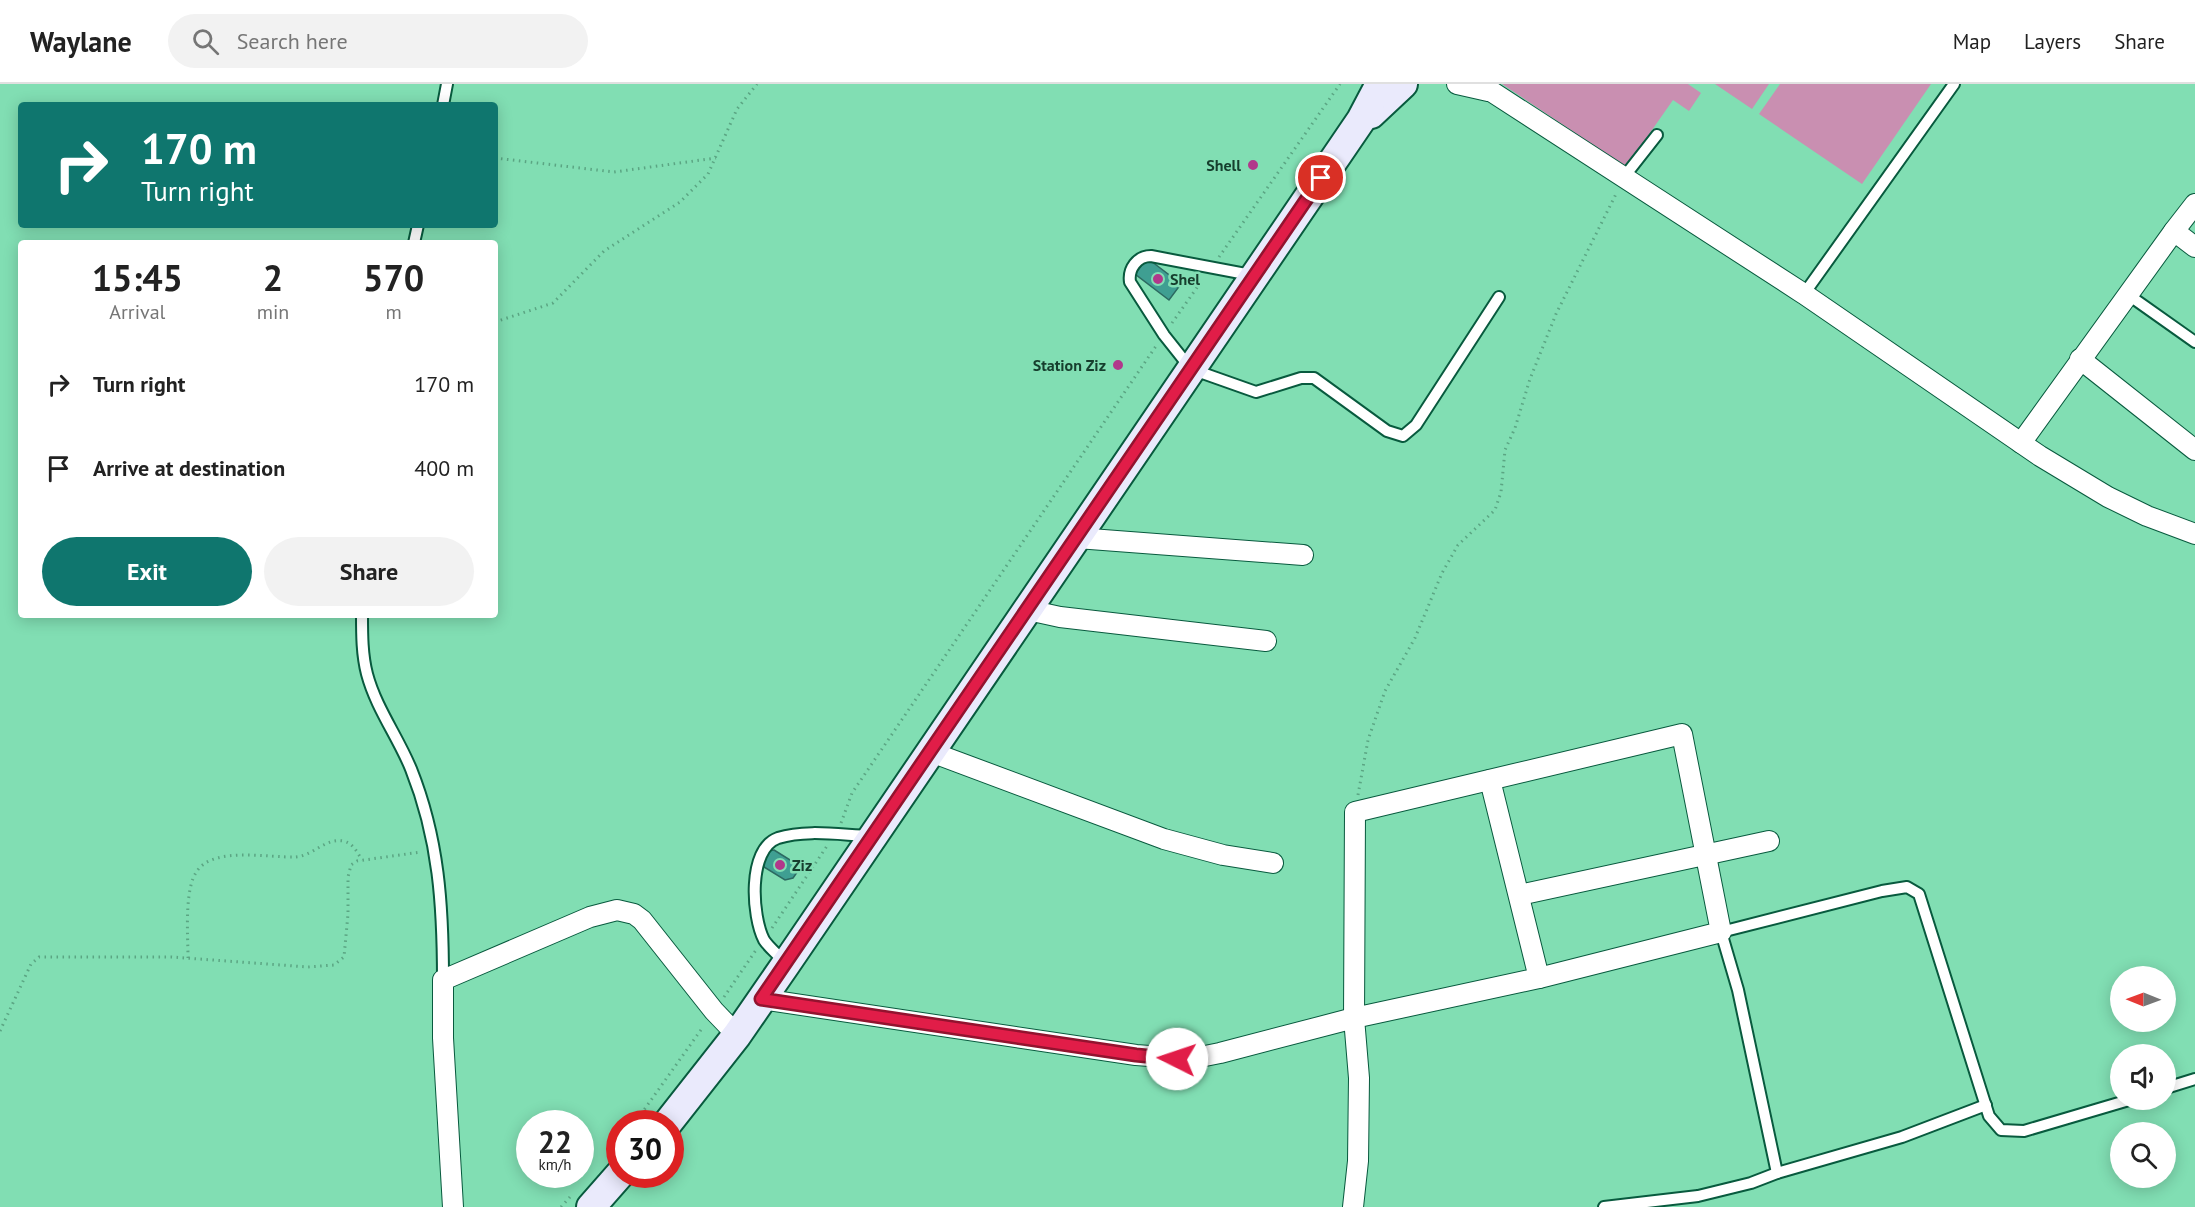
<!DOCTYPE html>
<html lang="en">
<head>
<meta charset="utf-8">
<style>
	:root { --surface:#fff; --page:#f2f2f2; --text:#222; --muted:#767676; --line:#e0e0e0; --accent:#0f766e }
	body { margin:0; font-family:"PT Sans",sans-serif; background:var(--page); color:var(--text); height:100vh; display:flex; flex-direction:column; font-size:22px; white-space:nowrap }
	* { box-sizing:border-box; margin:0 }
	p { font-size:20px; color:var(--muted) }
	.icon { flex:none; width:33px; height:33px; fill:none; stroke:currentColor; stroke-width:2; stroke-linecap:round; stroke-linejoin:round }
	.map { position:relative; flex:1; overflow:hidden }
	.panel { position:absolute; left:18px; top:156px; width:480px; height:378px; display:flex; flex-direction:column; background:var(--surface); border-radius:6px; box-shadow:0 3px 15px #0003 }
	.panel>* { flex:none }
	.top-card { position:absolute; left:18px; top:18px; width:480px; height:126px; border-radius:6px; box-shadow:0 3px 15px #0003; background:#0f766e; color:#fff; overflow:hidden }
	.needle { width:39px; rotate:271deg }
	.controls { position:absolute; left:2110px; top:882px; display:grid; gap:12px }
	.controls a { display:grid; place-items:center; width:66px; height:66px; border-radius:50%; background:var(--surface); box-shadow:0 3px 15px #0003; font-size:30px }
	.speed { position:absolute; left:516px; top:1026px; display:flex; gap:12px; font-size:30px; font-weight:700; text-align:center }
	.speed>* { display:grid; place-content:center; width:78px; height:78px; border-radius:50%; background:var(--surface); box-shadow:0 3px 15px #0003; line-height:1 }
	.speed small { font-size:15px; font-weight:400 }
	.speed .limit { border:9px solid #d22; background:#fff; color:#111 }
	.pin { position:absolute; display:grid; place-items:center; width:51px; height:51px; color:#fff; margin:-26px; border:3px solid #fff; border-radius:50%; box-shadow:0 2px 6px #0007 }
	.me { position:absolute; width:66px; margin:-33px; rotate:274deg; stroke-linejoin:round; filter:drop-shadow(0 0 4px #0008) }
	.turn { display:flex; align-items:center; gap:21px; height:126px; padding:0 24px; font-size:27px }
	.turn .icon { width:78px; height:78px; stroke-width:2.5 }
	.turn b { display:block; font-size:42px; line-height:51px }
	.eta { display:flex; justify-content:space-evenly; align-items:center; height:102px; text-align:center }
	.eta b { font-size:36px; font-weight:700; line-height:42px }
	.primary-button { display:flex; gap:12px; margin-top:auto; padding:12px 24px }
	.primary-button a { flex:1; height:69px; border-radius:36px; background:var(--accent); color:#fff; font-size:24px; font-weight:700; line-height:69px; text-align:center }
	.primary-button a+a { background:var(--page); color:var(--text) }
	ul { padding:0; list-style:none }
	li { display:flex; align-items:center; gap:18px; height:84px; padding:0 24px }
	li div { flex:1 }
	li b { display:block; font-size:22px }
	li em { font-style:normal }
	header { display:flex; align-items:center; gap:36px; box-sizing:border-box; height:84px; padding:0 30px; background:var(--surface); border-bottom:2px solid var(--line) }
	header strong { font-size:28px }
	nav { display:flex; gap:33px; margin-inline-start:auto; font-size:21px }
	.search { width:420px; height:54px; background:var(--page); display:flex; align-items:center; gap:15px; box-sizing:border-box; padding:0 21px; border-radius:33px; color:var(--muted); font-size:22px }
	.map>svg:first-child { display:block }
	.green { fill:#c98fb1 }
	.building { fill:#3f9f92; stroke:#2c6a61; stroke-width:1.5 }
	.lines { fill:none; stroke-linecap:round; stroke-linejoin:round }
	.service-casing { stroke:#085a3e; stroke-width:14 }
	.minor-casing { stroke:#085a3e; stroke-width:22 }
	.secondary-casing { stroke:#085a3e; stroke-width:32 }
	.path { stroke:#5ba583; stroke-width:3; stroke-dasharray:1.5 4.5; stroke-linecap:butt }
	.service { stroke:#fff; stroke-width:10 }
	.minor { stroke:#fff; stroke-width:20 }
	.secondary { stroke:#eaeafc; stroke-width:28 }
	.route-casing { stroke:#92132f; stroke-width:15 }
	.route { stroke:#e11d48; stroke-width:10 }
	.poi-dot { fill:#b1388b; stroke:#81deb3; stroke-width:2 }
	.labels { text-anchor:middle; stroke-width:5; stroke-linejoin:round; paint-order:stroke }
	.poi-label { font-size:16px; font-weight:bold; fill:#163e2d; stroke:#81deb3; text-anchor:end }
</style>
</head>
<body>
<header>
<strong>Waylane</strong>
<div class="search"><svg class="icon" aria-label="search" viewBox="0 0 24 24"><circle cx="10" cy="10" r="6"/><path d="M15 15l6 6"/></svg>Search here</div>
<nav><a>Map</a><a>Layers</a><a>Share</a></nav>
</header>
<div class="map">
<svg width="2195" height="1123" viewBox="0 0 2195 1123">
	<rect width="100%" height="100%" fill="#81deb3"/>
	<g class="green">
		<path d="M1502 0H1688L1701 9 1689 27 1673 16 1626 83Z"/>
		<path d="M1715 0H1769L1752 25Z"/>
		<path d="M1780 0H1931L1862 100 1759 30Z"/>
	</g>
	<g class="building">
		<path d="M1147 174 1181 200 1169 216 1135 190Z"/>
		<path d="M774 766 795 779 798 787 793 794 785 796 764 783 762 774 767 767Z"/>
	</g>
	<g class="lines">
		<g class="service-casing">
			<g id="service">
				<path d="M443 21 447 0"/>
				<path d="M1624 93 1657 51"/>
				<path d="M414 159 418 141"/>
				<path d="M1251 191 1151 172C1137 172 1128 185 1130 198L1164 251 1191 285 1256 308 1301 294H1314L1387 347 1403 352 1416 341 1499 213"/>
				<path d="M1804 210 1954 0"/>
				<path d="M2130 212 2195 258"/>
				<path d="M362 531C362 550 362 571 367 590 376 624 398 653 411 685 439 755 443 822 443 896"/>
				<path d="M786 880C780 872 769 864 764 856 752 833 747 765 778 754 806 745 841 751 870 752"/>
				<path d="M2166 1004 2195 995"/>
				<path d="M1777 1089 1738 906 1721 848 1882 807 1907 803 1919 810 1989 1032 2001 1046 2024 1047 2129 1016"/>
				<path d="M1604 1123 1698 1112 1751 1099 1777 1089 1902 1053 1986 1021"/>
			</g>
		</g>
		<g class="minor-casing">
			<g id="minor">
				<path d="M1457 0 1488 7"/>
				<path d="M1480 0 1804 210 2040 372 2108 413 2147 432 2195 450"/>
				<path d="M2195 120 2174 147 2195 163"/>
				<path d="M2080 275 2195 366"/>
				<path d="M2021 359 2174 147"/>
				<path d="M1077 454 1303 471"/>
				<path d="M1028 526 1060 533 1266 557"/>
				<path d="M931 668 1164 755 1223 771 1273 779"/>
				<path d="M1490 696 1539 894"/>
				<path d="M1519 811 1769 757"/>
				<path d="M761 915 1136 971 1190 975 1220 969 1354 934 1539 894 1721 848 1682 650 1355 728 1354 934 1359 994 1358 1077 1353 1123"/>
				<path d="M453 1123 443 954V896L590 833 617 826 634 830 642 836 714 927 737 951"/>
			</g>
		</g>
		<g class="secondary-casing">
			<g id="secondary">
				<path d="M1371 30 1403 0"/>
				<path d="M667 1040 737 951 786 880 1361 36 1380 0"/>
				<path d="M591 1123 620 1090"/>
			</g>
		</g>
		<g class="path">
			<path d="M495 74 614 88 716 74"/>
			<path d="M1219 173 1340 0"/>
			<path d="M495 238 553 219 604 167 680 118 708 90 737 25 757 0"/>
			<path d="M1172 239 1203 195"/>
			<path d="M1358 711 1368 656 1385 607 1415 554 1442 489 1458 461 1495 426 1501 408 1505 366 1515 344 1530 295 1556 230 1617 108"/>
			<path d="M841 739 852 709 1156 262"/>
			<path d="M772 844 827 762"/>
			<path d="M188 874C188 851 184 805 197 787 214 762 270 774 295 773 313 772 325 754 343 757 353 759 357 768 362 776"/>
			<path d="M724 913 756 866"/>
			<path d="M0 947 31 880 39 873H172L308 883 334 881 344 873 348 830V793L351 781 357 777 421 768"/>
			<path d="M634 1040 703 943"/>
			<path d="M609 1070 620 1058"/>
			<path d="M561 1123 570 1113"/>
		</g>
		<use href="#service" class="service"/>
		<use href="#minor" class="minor"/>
		<use href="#secondary" class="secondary"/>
	</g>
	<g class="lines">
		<g class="route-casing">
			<path id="route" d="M1177 975 1136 971 761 915 1321 94"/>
		</g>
		<use href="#route" class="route"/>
	</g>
	<g class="poi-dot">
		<circle cx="1253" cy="81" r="6"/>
		<circle cx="1158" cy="195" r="6"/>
		<circle cx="1118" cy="281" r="6"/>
		<circle cx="780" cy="781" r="6"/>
	</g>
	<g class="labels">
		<g class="poi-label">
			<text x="1241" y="87">Shell</text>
			<text x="1170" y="201" text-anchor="start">Shel</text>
			<text x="1106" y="287">Station Ziz</text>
			<text x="792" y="787" text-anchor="start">Ziz</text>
		</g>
	</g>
</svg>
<div class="controls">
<a><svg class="needle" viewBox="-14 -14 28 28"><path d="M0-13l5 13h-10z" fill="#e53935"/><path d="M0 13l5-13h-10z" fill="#767676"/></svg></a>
<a><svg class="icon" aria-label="sound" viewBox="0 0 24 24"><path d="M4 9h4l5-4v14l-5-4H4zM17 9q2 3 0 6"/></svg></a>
<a><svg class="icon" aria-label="search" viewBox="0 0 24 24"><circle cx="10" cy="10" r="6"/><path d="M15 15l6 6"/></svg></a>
</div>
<div class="speed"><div>22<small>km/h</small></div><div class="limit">30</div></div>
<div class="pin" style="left:1321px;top:94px;background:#d93025"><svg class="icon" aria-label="arrive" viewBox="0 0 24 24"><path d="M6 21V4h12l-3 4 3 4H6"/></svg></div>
<svg class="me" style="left:1177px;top:975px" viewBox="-20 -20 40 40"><circle r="19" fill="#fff"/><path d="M0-13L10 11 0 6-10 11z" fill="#e11d48"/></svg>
<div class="top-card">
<div class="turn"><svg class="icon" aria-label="right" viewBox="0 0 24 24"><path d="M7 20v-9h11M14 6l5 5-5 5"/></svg><div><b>170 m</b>Turn right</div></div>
</div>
<section class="panel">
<div class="eta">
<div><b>15:45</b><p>Arrival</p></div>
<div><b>2</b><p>min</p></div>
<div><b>570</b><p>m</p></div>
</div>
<ul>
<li><svg class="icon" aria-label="right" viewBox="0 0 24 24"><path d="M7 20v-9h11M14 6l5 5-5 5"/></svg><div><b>Turn right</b></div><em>170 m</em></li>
<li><svg class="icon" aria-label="arrive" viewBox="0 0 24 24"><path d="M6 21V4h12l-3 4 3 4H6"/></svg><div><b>Arrive at destination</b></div><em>400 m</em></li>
</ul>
<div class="primary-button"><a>Exit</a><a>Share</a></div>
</section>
</div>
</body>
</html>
